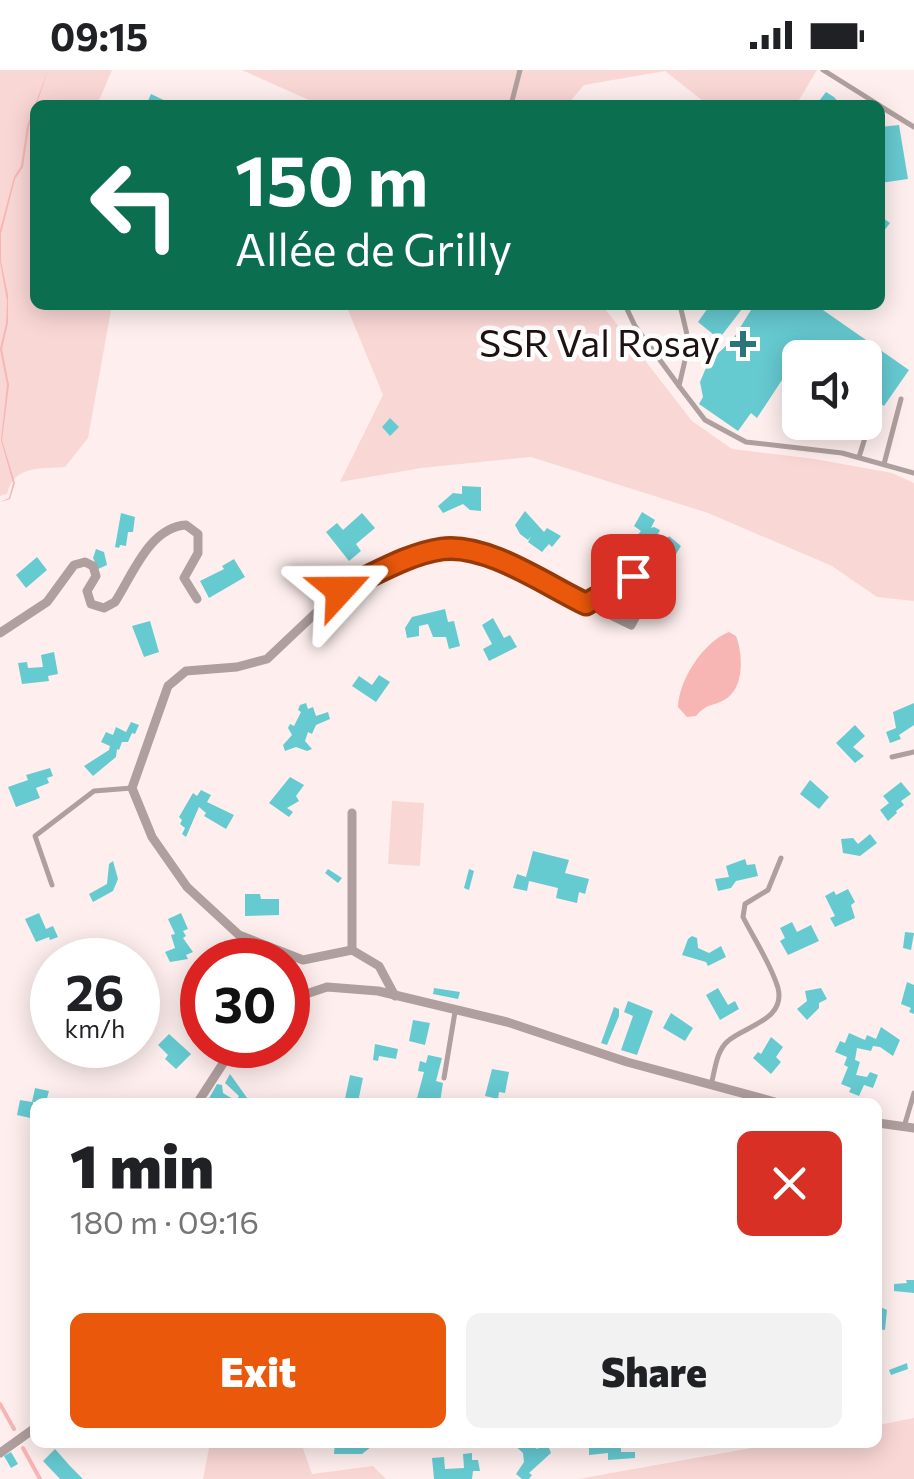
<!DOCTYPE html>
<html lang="en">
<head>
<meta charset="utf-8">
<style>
	:root { --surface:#fff; --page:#f2f2f2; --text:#202124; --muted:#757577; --accent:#ea580c }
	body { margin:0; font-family:Commissioner,sans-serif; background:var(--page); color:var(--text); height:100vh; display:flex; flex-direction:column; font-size:38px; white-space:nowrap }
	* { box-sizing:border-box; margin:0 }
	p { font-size:32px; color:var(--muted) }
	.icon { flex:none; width:55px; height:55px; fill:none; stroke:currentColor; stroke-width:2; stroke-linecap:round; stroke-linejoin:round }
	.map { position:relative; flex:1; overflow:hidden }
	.sheet { position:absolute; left:30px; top:1028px; width:852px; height:350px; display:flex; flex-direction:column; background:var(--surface); border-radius:15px; box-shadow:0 5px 25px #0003 }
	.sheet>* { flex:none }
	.banner { position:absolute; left:30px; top:30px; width:855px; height:210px; border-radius:15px; box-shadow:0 5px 25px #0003; background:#0b6e4f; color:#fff; overflow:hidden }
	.controls { position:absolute; left:782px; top:270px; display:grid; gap:20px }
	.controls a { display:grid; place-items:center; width:100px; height:100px; border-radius:15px; background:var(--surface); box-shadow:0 5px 25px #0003; font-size:50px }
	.speed { position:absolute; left:30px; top:868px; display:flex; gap:20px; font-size:50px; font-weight:700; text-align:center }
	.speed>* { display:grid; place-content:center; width:130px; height:130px; border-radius:50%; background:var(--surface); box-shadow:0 5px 25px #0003; line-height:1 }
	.speed small { font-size:25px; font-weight:400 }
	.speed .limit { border:15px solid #d22; background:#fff; color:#111 }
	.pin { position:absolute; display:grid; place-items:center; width:85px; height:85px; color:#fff; margin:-42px; border-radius:20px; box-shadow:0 5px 15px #0006 }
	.me { position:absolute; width:110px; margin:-55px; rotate:66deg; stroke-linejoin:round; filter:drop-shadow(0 0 8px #0008) }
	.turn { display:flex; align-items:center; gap:35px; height:210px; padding:0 40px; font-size:45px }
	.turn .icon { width:130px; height:130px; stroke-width:2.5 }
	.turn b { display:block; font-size:70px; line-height:85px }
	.round { display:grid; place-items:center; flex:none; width:105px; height:105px; border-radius:15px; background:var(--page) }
	.overview { display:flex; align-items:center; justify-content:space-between; height:170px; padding:0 40px }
	h1 { font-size:60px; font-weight:800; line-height:75px }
	.button { display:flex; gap:20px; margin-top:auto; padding:20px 40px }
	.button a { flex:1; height:115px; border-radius:15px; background:var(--accent); color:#fff; font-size:40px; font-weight:800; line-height:115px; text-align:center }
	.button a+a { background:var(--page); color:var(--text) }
	.status { display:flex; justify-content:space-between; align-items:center; height:70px; padding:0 50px; background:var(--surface); direction:ltr }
	.status svg { height:28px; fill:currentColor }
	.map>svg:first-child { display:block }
	.green { fill:#f9d7d5 }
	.water { fill:#f7b6b4 }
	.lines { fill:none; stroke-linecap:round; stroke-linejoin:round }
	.stream { stroke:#f7b6b4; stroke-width:4 }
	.building { fill:#66cad1 }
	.service { stroke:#af9f9e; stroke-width:5 }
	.minor { stroke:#af9f9e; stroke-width:9 }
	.route-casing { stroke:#983908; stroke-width:25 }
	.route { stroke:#ea580c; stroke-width:18 }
	.poi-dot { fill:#2b757a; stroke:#fff; stroke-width:4 }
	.labels { text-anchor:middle; stroke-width:9; stroke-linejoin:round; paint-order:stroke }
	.poi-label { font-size:38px; fill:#1f1312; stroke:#fff; text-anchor:end }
</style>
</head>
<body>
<div class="status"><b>09:15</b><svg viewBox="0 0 49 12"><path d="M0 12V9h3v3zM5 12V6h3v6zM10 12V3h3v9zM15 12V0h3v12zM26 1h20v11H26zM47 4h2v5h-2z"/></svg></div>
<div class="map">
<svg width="914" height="1409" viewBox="0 0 914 1409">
	<rect width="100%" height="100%" fill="#feefee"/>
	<g class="green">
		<path d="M0 0H112L97 35H35V235H93L111 240 88 368 65 397C40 399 14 395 7 424L0 426Z"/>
		<path d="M242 0H817L796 35H708L665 1 584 15 567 35H320Z"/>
		<path d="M346 235H602L692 351 732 379 815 389 892 403 914 413V531L877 527 832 496 708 443 531 387 421 398 340 412 383 325Z"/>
		<path d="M392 731 424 733 420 796 388 794Z"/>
		<path d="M914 1348V1409H578L779 1373 878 1372V1355Z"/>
		<path d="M210 1373H301L312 1404 373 1396 386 1409H203Z"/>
	</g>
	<g class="water">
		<path d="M48 0 29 57 23 97 15 109 1 164V191L8 225V253L2 279 9 315 2 370 15 413 10 429 0 432 9 428 13 413 1 370 7 315 0 279 6 253 7 231 0 192V160L14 107 21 96 27 56Z"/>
		<path d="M729 562 736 566C743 584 745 619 724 630 710 637 708 633 696 646L687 647 678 637C679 610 703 572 729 562Z"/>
	</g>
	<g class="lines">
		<g class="stream">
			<path d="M0 1334 14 1359"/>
			<path d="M23 1378 40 1409"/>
		</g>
	</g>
	<g class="building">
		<path d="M826 22 834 27 841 35H816Z"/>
		<path d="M151 24 174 35H146Z"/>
		<path d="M899 55 908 109 880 113V57Z"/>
		<path d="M880 146 890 153 880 166Z"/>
		<path d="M710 235H745L719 269 698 252Z"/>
		<path d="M769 235H827L823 240 909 300 884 336 865 323V288L797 287 757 348 751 343 738 361 699 334 703 327 700 312 708 293 733 269 751 240 757 237 766 239Z"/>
		<path d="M390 348 399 357 390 366 382 357Z"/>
		<path d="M462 416 481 417V441L470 440 463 434 443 443 438 436 453 423 462 424Z"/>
		<path d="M525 441 544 462 547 458 561 466 552 477 549 474 542 482 528 472 531 466 528 470 520 464 515 455Z"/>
		<path d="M642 442 655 450 651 458 654 457 660 460 658 464 667 469 669 466 681 476 673 489 665 485 661 492 647 484 653 473 647 469 641 480 630 474 641 461 634 456Z"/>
		<path d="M121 443 135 447 133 462H128L126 476 120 475 119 478 115 477Z"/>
		<path d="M362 443 375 458 356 474 361 481 349 491 326 462 337 453 343 460Z"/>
		<path d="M96 479 104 482 107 495 98 499 93 488Z"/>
		<path d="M37 487 47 500 26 518 16 505Z"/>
		<path d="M234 489 245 507 209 528 200 511 224 499 222 496Z"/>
		<path d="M445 539 448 552 454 551 460 576 449 579 446 567H433L428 554 419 556V566L407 568 405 558 412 547Z"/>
		<path d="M493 548 504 568 510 565 517 577 489 591 483 579 492 574 482 555Z"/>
		<path d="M150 551 159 582 144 587 132 556Z"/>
		<path d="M54 582 58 604 48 606 49 611 22 614 18 593 27 592 28 598 43 597 41 585Z"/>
		<path d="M379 605 390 612 376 632 352 616 359 606 372 615Z"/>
		<path d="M306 633 308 639 313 637 316 646 328 642 330 649 316 655 312 664 308 662 305 671 312 679 307 681 296 677 285 681 283 675 292 665 288 658 290 654 294 656 301 642 298 640 300 635Z"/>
		<path d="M914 633V655L899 665 901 669 890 673 886 662 896 658 893 642Z"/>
		<path d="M131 652 139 655 135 664 132 663 128 672H122L119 680 117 679 116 687 93 706 84 696 109 680 110 676 101 672 106 662 113 665 116 657 126 662Z"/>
		<path d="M855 655 865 666 853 677 864 686 855 693 836 673Z"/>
		<path d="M50 698 53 706 47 708 49 713 36 718 40 728 16 737 8 717 28 710 26 705Z"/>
		<path d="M290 707 304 715 296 726 299 731 287 738 293 742 289 747 269 733Z"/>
		<path d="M810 710 829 727 819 739 800 724Z"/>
		<path d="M901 712 911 724 901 731 904 735 896 741 897 743 888 751 880 740 889 733 883 726Z"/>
		<path d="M201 720 211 725 207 732 234 745 226 759 204 746 206 743 199 737 186 767 182 764 185 758 180 754 182 750 179 747 193 723 197 726Z"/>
		<path d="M870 764 877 773 860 786 843 783 841 769 853 768 858 774Z"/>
		<path d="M533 781 569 790 565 803 589 809 585 824 579 822 577 833 556 828 558 818 529 811 527 821 513 818 517 804 526 807Z"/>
		<path d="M745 789 747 795 755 794 758 806 736 811 731 818 718 821 715 809 729 807 726 796Z"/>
		<path d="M113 791 118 809 113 821 93 832 89 824 107 814 109 794Z"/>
		<path d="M328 799 342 808 338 813 325 803Z"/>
		<path d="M469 799 474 801 469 820 464 818Z"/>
		<path d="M848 819 855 832 851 835 855 848 835 857 830 848 835 846 825 826 834 821 836 825Z"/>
		<path d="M245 824H260L261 829H279V845L245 846Z"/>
		<path d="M39 843 46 859 53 856 58 867 50 870 49 867 36 872 25 849Z"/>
		<path d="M181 843 188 859 183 861 186 866 183 868 193 882 186 885 188 889 170 892 165 882 175 878 171 865 175 864 168 849Z"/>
		<path d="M792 852 797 862 811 855 819 871 788 885 780 871 785 868 780 858Z"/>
		<path d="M905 862 914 863 911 880 903 878Z"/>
		<path d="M692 866 697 868 698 878 709 883 721 876 726 887 708 896 706 892 682 885 688 869Z"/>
		<path d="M907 912 914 915V944L909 942 911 938 901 934Z"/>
		<path d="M434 918 460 922 458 929 433 924Z"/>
		<path d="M718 918 728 935 735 931 739 939 720 950 706 925Z"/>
		<path d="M821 918 827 929 819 933V938L807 950 797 939 807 931 805 921Z"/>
		<path d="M628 931 653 941 637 985 621 980 633 946 624 942Z"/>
		<path d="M614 937 619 939V946L607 975 601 973Z"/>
		<path d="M671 943 693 958 685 971 663 958Z"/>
		<path d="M413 950 430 953 425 975 409 971Z"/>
		<path d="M881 957 900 970 893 986 880 977 873 976 871 981 857 978 855 990 860 992 856 1005 867 1007 870 1002 878 1005 873 1018 864 1015 859 1026 849 1022 851 1018 841 1014 848 997 844 995 847 987 835 982 840 971 845 973 849 963 865 970 867 965 876 969Z"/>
		<path d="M169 964 191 984 176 999 165 989 168 985 158 975Z"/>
		<path d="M771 967 783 977 776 987 781 992 771 1004 753 988 758 982 761 984Z"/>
		<path d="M375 974 398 979 396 989 379 986 378 991 373 990Z"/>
		<path d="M428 985 442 988 436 1011 443 1013 440 1032H416L424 1002 418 1001 420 991 426 993Z"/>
		<path d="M492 999 509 1002 505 1023 499 1022 498 1029 485 1026Z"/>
		<path d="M230 1004 250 1032H207L217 1014 222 1015 223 1023 236 1031 239 1026 225 1013Z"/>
		<path d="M350 1005 363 1008 358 1032 345 1029Z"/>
		<path d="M35 1018 49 1021 46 1032H33L35 1049 17 1045 20 1030 32 1032Z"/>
		<path d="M906 1210H914V1223L894 1221V1214L907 1213Z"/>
		<path d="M878 1236 887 1240 885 1260 878 1259Z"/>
		<path d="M907 1293 908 1299 891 1305 889 1300Z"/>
		<path d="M335 1372H367L371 1377 362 1384H334Z"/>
		<path d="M511 1372H530L537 1379 547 1373 551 1383 529 1403 532 1405 529 1409H522L516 1404 524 1392 523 1383Z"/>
		<path d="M589 1372H621V1382H635V1388L608 1390V1383L589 1385Z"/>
		<path d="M55 1379 70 1396 83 1409H60L43 1391Z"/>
		<path d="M11 1382 18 1394 11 1398 4 1386Z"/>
		<path d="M472 1383V1390H478L480 1401H473L472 1409H434L432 1388 444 1387 445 1399 464 1398 463 1384Z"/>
	</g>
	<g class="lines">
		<g class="service">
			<path d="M823 0 879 35"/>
			<path d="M511 35 520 0"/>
			<path d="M880 36 914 57"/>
			<path d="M625 235 635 256 679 316"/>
			<path d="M680 235 689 273 679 316 705 350 746 372 842 383 914 403"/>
			<path d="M859 387 869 355"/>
			<path d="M884 394 901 329"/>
			<path d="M892 687 914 682"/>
			<path d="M52 815 35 766 94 721 132 718"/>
			<path d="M444 1008 455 942"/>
			<path d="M711 1015C715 1001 716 981 728 971 745 956 786 950 778 918 771 894 754 869 743 847L745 834 768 820 781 788"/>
			<path d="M904 1057 914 1023"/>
		</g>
		<g class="minor">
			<path d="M0 563 47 532 74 495 85 492 93 496 96 506 87 521 91 534 104 538 115 532C133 504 150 457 186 455L198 464V483L184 508 197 529"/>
			<path d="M352 743V880"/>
			<path d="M395 926 379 896 352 880 303 890 239 865 187 817 152 767 132 718 168 616 186 601 237 597 267 589 340 520 405 491 443 479 488 485 631 555 652 516 633 506 586 534"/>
			<path d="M288 930 327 917 378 921 507 952 627 992 775 1032"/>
			<path d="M198 1032 235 975"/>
			<path d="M878 1053 914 1058"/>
			<path d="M0 1383 35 1358"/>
		</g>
	</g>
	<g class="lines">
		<g class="route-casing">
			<path id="route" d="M340 520C372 506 407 484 442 479 487 473 546 515 586 534L633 506"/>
		</g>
		<use href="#route" class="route"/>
	</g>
	<path class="poi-dot" d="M738 259h10v10h10v10h-10v10h-10v-10h-10v-10h10z"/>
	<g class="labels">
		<g class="poi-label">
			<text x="720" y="287">SSR Val Rosay</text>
		</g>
	</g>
</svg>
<div class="controls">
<a><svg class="icon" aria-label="sound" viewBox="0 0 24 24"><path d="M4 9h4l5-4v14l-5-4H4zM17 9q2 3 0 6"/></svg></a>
</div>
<div class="speed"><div>26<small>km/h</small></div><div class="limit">30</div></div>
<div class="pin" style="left:633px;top:506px;background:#d93025"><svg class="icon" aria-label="arrive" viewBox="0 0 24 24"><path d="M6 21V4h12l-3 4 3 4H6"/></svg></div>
<svg class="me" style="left:340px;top:520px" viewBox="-20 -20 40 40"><path d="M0-17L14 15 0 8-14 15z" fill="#ea580c" stroke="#fff" stroke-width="4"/></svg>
<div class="banner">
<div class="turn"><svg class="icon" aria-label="left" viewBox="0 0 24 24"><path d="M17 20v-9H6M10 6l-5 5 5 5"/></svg><div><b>150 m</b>Allée de Grilly</div></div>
</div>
<section class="sheet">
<div class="overview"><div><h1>1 min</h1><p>180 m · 09:16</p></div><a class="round" style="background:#d93025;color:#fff"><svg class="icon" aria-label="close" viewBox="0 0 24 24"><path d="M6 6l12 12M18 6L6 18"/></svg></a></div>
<div class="button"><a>Exit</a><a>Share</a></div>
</section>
</div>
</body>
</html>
